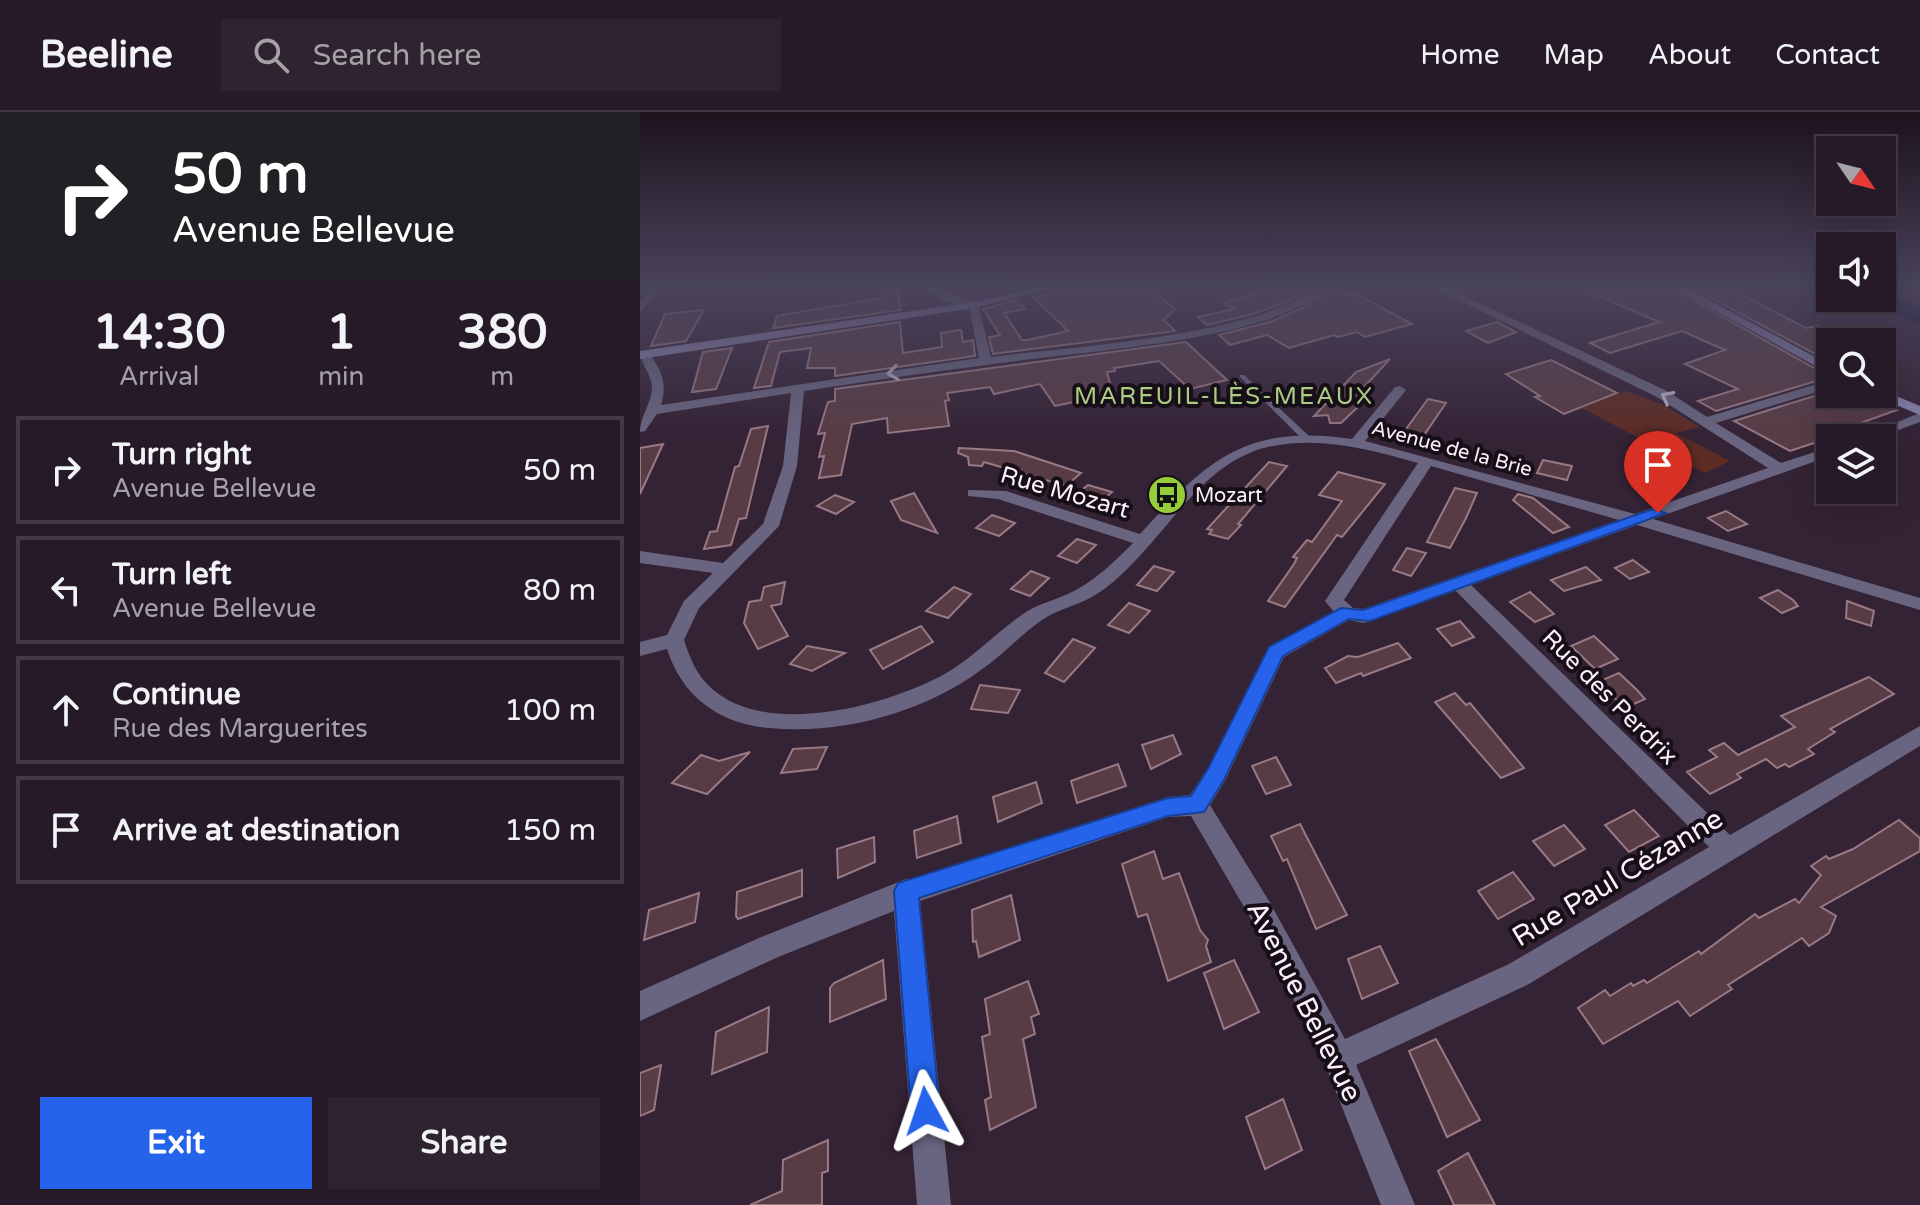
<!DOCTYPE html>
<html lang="en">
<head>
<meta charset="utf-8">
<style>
	:root { --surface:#271a28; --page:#2f2330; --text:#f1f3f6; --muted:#a4a1a8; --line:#433845; --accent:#2563eb }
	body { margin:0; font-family:"Varela Round",sans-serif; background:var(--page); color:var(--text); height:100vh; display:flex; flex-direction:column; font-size:30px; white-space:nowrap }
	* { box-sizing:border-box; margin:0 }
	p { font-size:26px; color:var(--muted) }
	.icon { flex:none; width:44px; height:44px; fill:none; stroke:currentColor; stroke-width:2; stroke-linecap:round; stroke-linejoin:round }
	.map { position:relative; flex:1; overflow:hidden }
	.panel { display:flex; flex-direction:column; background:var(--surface); width:640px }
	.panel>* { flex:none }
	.hud { background:#202124; color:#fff; overflow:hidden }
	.needle { width:52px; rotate:125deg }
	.buttons { position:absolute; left:1176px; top:24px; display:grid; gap:16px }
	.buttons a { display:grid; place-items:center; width:80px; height:80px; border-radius:0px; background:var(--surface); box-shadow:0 8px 32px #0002,0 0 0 2px var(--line); font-size:40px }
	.pin { position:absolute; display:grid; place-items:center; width:68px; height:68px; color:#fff; margin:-82px -34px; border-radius:50% 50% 50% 0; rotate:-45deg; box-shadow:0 0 8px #0007 }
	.pin .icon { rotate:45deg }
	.me { position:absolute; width:88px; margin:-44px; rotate:355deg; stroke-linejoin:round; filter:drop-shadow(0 0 6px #0008) }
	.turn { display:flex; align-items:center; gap:28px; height:168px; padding:0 40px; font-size:36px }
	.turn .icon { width:104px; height:104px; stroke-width:2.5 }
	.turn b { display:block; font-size:56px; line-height:68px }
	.eta { display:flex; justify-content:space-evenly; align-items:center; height:136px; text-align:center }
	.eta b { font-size:48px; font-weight:700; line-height:56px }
	.button { display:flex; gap:16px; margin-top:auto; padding:16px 40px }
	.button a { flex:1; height:92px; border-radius:0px; background:var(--accent); color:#fff; font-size:32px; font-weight:700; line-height:92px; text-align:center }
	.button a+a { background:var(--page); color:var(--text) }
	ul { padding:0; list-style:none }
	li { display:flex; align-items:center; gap:24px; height:108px; margin:0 16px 12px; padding:0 24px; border:4px solid var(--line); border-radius:0px }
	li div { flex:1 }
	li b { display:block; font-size:30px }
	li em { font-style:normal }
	header { display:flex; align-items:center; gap:48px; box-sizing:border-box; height:112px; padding:0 40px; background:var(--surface); border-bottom:2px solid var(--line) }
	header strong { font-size:38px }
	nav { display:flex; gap:44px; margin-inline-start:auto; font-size:28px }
	.search { width:560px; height:72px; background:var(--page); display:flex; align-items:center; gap:20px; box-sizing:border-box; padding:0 28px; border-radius:0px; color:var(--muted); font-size:30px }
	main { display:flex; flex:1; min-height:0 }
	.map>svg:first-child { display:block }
	.green { fill:#5d2c25 }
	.water { fill:#000b3a }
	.building { fill:#583c45; stroke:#997983; stroke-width:2 }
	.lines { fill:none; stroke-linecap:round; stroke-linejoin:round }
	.lane { fill:#696580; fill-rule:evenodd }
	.street { fill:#696580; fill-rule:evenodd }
	.secondary { fill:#8d86b2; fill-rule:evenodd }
	.oneway { stroke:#bab1c4 }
	.route { fill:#2563eb; stroke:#184099; stroke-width:2 }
	.labels { text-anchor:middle; stroke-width:8; stroke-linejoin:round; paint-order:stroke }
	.far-street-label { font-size:20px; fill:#fcf0fc; stroke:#170f17 }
	.far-poi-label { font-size:20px; fill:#fcf0fc; stroke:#170f17; text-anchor:start }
	.far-quarter-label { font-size:24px; letter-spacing:2px; fill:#accb85; stroke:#170f17 }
	.street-label { font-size:24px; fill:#fcf0fc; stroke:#170f17 }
	.near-street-label { font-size:28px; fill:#fcf0fc; stroke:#170f17 }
</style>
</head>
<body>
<header>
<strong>Beeline</strong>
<div class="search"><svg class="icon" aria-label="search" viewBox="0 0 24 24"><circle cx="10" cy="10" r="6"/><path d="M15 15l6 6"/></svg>Search here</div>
<nav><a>Home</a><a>Map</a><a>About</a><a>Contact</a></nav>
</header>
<main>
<section class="panel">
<div class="hud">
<div class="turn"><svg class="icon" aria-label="right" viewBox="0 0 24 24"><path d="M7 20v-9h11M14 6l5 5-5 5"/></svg><div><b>50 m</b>Avenue Bellevue</div></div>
</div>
<div class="eta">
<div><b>14:30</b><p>Arrival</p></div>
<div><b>1</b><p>min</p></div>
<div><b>380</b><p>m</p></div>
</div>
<ul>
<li><svg class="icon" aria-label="right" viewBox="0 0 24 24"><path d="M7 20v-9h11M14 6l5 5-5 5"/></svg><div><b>Turn right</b><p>Avenue Bellevue</p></div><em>50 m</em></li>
<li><svg class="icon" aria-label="left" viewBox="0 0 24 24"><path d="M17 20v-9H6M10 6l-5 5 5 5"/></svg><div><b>Turn left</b><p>Avenue Bellevue</p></div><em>80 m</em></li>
<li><svg class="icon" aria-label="ahead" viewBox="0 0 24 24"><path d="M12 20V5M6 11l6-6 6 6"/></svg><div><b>Continue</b><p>Rue des Marguerites</p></div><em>100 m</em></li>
<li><svg class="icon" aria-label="arrive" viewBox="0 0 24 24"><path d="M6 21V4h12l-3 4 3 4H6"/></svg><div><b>Arrive at destination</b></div><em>150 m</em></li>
</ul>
<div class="button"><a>Exit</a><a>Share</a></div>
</section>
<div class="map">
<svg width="1280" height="1093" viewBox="0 0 1280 1093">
	<rect width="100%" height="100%" fill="#342235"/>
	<path class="green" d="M985 279 1022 292 1060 315 1036 321 1090 349 1065 361 942 296Z"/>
	<path class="water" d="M1242 178 1280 193V212L1217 186H1242Z"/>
	<g class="building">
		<path d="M240 175H257L261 198 133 216 137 204 242 186Z"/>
		<path d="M507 175 535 197 524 208 535 219 353 242 349 225 360 223 343 197 376 188 385 197 364 201 382 228H388L428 219 393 185 451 176Z"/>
		<path d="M640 175H671L649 189 613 202 567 213 558 205 594 197 584 191Z"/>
		<path d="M692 175 709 183 716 182 772 212 725 225 717 220 698 225 694 223 649 236 627 223 590 233 579 223 630 210 665 195Z"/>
		<path d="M938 175H964L980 184 987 180 982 175H1030L1190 265 1076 299 1058 289 1098 277 1045 252 1085 238 1042 219 970 241 950 231 1019 210Z"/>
		<path d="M1051 175H1087L1166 216 1178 214 1209 230H1190V236L1183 237V243L1190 246V250Z"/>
		<path d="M64 198 46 229 11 234 25 202Z"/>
		<path d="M260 210 263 241 302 235 301 221 321 218 323 230 333 228 335 244 195 264V256H167L171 236 140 240 131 274 114 276 129 230Z"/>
		<path d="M857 210 876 220 848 231 826 219Z"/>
		<path d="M546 230 587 268 550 277 519 249 474 256 475 259 467 260 474 285 456 290 452 286 415 294 400 272 354 282 350 275 307 281 309 288 305 289 309 314 248 321 247 306 212 312 201 363 179 366 184 344 179 345 185 321 178 322 188 290 195 289V277Z"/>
		<path d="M92 236 76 277 52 280 63 240Z"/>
		<path d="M750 247 712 288 722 291 701 311H690L688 303 674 304 716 260Z"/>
		<path d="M911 248 977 281 924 302 895 285 900 284 866 262Z"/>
		<path d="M1190 279V282H1232L1257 298 1215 313 1227 319 1214 326H1189L1150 339 1094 309Z"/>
		<path d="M788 287 806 291 780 329 761 324Z"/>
		<path d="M128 314 106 406 99 407 91 433 64 437 70 420 77 419 95 355 99 354 111 317Z"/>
		<path d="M23 332 0 382V336Z"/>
		<path d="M319 336 374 339 441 361 426 374 344 350 342 354 329 353 328 345 318 341Z"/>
		<path d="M903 348 932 354 927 368 897 361Z"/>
		<path d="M629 350 647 354 598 412 601 413 588 427 569 422 572 418 567 417Z"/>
		<path d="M698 360 745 372 702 425 697 423 645 495 628 489 654 452 657 446 653 445 667 428 672 430 702 389 679 383Z"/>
		<path d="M448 373 472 380 458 392 434 384Z"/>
		<path d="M815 376 837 381 826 406 810 436 787 430Z"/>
		<path d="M274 381 297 421 261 408 251 389Z"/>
		<path d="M878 382 893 386 929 415 913 421 873 388Z"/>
		<path d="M195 383 214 390 196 402 177 394Z"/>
		<path d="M1086 399 1107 412 1088 419 1068 406Z"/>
		<path d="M352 403 361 406 375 411 359 424 336 416Z"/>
		<path d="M437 427 456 433 437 451 418 444Z"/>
		<path d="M767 436 786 441 771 464 753 458Z"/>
		<path d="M993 448 1009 460 990 467 975 456Z"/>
		<path d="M514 454 534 460 517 479 497 473Z"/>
		<path d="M946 455 961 468 924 479 911 468Z"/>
		<path d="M391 459 409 466 390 484 371 477Z"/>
		<path d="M145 470 141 492 131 494 148 524 118 537 104 511 109 490 121 488 124 475Z"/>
		<path d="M314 475 331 482 308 506 286 499Z"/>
		<path d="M1138 478 1153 488 1158 494 1142 501 1120 486Z"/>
		<path d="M890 480 914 502 895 510 870 490Z"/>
		<path d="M1207 489 1234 499 1231 514 1206 506Z"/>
		<path d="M489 491 510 499 489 521 468 513Z"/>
		<path d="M820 509 834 525 812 534 797 517Z"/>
		<path d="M281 514 293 530 243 557 230 538Z"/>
		<path d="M954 524 978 547 955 557 931 534Z"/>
		<path d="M433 527 455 536 424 570 405 561Z"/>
		<path d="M758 531 771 546 723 564 721 561 696 571 685 556 708 544 718 545Z"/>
		<path d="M167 534 205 541 172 559 150 552Z"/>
		<path d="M979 561 997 578 1005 587 985 596 958 570Z"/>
		<path d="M1229 565 1254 582 1190 617 1195 620 1168 637 1174 642 1149 655 1145 652 1137 656 1126 647 1097 662 1101 666 1070 682 1047 660 1077 645 1069 638 1084 631 1098 643 1155 615 1141 604Z"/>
		<path d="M340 573 380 578 368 601 331 597Z"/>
		<path d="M815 581 826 593 830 591 884 656 861 666 795 590Z"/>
		<path d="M533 623 541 642 511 657 502 633Z"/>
		<path d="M187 635 177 657 141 661 153 637Z"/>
		<path d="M110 640 67 682 32 671 61 643 79 649Z"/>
		<path d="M636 645 651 673 626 682 612 654Z"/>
		<path d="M478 652 486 674 437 691 431 669Z"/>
		<path d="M396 670 402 691 358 710 353 685Z"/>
		<path d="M994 698 1019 724 989 740 965 713Z"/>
		<path d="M317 704 321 731 277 746 274 719Z"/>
		<path d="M1259 708 1280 726V739L1181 795 1196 804 1189 821 1169 834 1162 826 1088 873 1092 877 1050 904 1038 889 963 932 938 896 965 878 970 884 991 871 993 874 1004 868 1007 871 1059 839 1061 842 1115 802 1119 806 1155 787 1159 791 1181 763 1171 754 1186 744 1189 747 1213 737Z"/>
		<path d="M660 712 707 803 676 817 647 747 643 749 631 724Z"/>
		<path d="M924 713 945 737 914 754 893 729Z"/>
		<path d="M234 725 235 750 198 766 197 737Z"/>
		<path d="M514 739 523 767 539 761 560 818 568 828 566 834 571 850 528 869 507 802 498 805 482 752Z"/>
		<path d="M162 758V784L98 807 96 804 97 780Z"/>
		<path d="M873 760 894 787 858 807 838 779Z"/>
		<path d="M59 781 55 810 4 828 9 798Z"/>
		<path d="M371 783 380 828 339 845 336 829 333 830 332 798Z"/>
		<path d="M740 834 758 871 722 887 708 847Z"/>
		<path d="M243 848 246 887 190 910V876L194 871Z"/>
		<path d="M594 848 619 900 584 917 564 861Z"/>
		<path d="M388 869 399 902 391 905 395 922 383 927 396 995 350 1018 345 988 351 985 342 925 350 922 345 887Z"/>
		<path d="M129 895 127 940 72 962 76 920Z"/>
		<path d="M796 927 840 1008 807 1025 769 939Z"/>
		<path d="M21 953 14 998 0 1004V961Z"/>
		<path d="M643 987 662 1038 625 1057 606 1005Z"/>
		<path d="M188 1028V1059L182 1061V1093H110L142 1079 143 1048Z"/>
		<path d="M828 1041 855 1093H814L798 1059Z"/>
	</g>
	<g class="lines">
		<g class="lane">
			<path d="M967 175H975L984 179 981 181Z"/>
			<path d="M1185 239H1190V243L1185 241Z"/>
			<path d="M1242 255 1245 256V258L1242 259Z"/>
			<path d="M600 263H604L670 325V329H664L600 265Z"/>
		</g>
		<g class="street">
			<path d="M12 175H22L0 200V190Z"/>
			<path d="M283 175C301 175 320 186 338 191L351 245C427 235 623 223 676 175H687C641 227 448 239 376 249 306 258 235 268 164 279L157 354 139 414 59 496 44 528C50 546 56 562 70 575 125 627 245 594 303 563 334 546 357 519 386 500 402 490 420 487 436 478 458 466 476 448 493 431L358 387 328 384V378L366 379 500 422C568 347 605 312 712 327L755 275 760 274 766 278 725 329 995 402 1128 356 1017 285 792 175H805L1027 279 1067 305 1190 268V276L1076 311 1141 351 1190 335V344L1013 407 1280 486V498L997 413 831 473 1090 723 1280 614V634L889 872 716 953 775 1093H741L676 930 611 807 551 704 528 705 280 789 311 1093H277L254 799 138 845 0 909V879L119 826 266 767 270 768 528 685 550 683 569 655 629 535 694 500 685 489 778 351C727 336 664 320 612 340 561 360 530 414 493 451 480 465 463 480 446 488 431 495 415 499 402 508 380 523 363 543 341 558 282 601 202 623 129 616 80 612 42 585 27 537L0 544V530L27 523 44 489 73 461 0 451V439L83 451 123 412 143 354 151 281 17 302 5 319 0 320C0 304 11 293 12 276 12 262 0 252 0 239H7C21 256 28 271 21 293L339 246 329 195 303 188ZM791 354 979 408 723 497 713 496 704 488ZM815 478 1069 735 869 852 705 927 629 789 570 693 585 669 644 545 709 508 724 511Z"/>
			<path d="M1280 301V310L1237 326H1217Z"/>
		</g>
		<g class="secondary">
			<path d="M399 175H417L334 196 0 247V239L334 190Z"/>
			<path d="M1033 175H1045L1190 253V262Z"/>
			<path d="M1242 278 1280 294V303L1237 285 1235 282H1242Z"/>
		</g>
	</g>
	<defs><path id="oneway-chevron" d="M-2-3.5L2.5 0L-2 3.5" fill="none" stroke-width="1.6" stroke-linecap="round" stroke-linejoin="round" transform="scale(2)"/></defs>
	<g class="oneway">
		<use href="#oneway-chevron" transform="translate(253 261) rotate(172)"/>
		<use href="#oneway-chevron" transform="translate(1027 285) rotate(-152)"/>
	</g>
	<linearGradient id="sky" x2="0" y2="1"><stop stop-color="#1d131d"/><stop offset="0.53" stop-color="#4a445c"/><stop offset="1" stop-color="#4a445c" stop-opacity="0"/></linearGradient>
	<rect width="1280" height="328" fill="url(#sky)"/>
	<path class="route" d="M1013 397 1026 401 730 509 709 507 643 544 584 668 564 700 528 704 279 786 300 999 296 1009 286 1013 276 1009 271 999 254 779 258 771 528 686 551 684 569 655 629 535 701 496 723 498Z"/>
	<defs>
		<g id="bus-disc" transform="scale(2)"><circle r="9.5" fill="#96cc3a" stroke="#170f17"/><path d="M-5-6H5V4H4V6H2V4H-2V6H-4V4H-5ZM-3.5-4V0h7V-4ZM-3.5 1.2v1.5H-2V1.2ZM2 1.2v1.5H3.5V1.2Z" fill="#111"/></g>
	</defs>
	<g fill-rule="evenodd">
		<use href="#bus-disc" x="527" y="383"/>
	</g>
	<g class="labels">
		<g class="far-street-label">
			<text transform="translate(812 336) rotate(15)" y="7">Avenue de la Brie</text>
		</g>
		<g class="far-poi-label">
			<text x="555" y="390">Mozart</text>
		</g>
		<g class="far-quarter-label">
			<text x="584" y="292">MAREUIL-LÈS-MEAUX</text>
		</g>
		<g class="street-label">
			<text transform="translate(425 380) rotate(16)" y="8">Rue Mozart</text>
			<text transform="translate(970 585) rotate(45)" y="8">Rue des Perdrix</text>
		</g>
		<g class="near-street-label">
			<text transform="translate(977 765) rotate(-31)" y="10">Rue Paul Cézanne</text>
			<text transform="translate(665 889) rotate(63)" y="10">Avenue Bellevue</text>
		</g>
	</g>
</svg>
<div class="buttons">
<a><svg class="needle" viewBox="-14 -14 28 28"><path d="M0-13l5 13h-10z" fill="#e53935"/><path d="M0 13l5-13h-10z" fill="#a4a1a8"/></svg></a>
<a><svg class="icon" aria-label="sound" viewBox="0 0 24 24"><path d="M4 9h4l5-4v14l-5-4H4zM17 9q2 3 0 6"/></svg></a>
<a><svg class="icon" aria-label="search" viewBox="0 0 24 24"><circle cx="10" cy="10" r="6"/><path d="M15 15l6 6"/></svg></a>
<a><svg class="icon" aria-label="layers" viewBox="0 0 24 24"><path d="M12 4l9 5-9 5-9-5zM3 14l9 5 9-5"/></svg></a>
</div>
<div class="pin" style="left:1018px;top:401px;background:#d93025"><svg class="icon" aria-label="arrive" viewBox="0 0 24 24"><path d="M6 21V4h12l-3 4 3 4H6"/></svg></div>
<svg class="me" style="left:286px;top:999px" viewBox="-20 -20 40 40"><path d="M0-17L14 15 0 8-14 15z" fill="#2563eb" stroke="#fff" stroke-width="4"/></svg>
</div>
</main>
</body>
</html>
